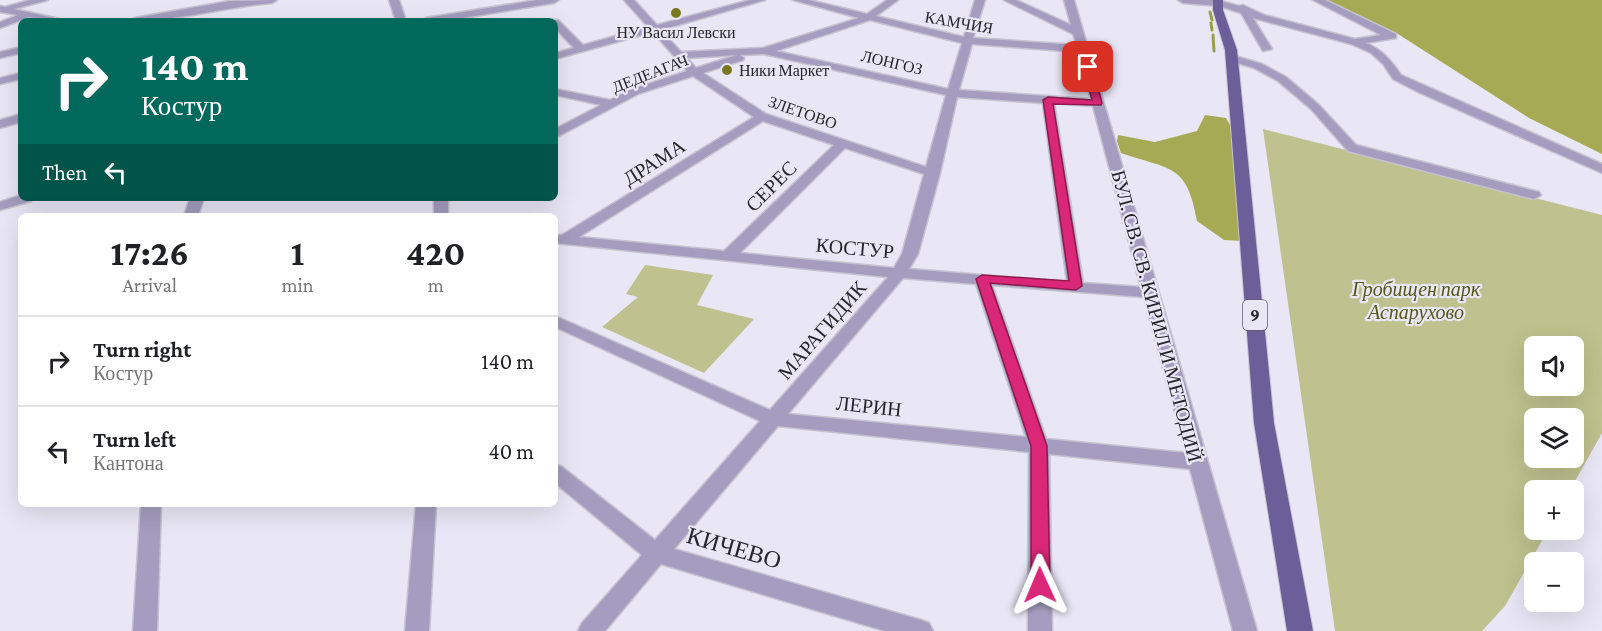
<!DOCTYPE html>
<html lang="en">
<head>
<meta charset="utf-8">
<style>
	:root { --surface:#fff; --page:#f6f6f6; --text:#202124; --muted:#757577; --line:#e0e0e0 }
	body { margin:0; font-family:"Crimson Pro",serif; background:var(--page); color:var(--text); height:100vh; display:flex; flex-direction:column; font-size:22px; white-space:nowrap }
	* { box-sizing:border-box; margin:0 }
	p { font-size:20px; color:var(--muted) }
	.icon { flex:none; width:33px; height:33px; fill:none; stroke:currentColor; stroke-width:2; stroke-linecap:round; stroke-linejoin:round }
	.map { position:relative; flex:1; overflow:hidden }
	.drawer { position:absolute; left:18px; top:213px; width:540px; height:294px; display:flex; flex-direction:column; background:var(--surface); border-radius:9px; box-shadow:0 6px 24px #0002 }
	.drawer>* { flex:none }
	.banner { position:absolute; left:18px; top:18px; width:540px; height:183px; border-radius:9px; box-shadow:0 6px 24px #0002; background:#00695c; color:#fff; overflow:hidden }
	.tools { position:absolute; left:1524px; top:336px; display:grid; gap:12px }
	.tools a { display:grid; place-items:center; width:60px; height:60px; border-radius:9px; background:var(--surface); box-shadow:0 6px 24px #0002; font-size:30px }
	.pin { position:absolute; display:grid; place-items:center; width:51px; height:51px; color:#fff; margin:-26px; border-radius:12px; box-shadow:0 3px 9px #0006 }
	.me { position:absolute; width:66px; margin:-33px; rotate:359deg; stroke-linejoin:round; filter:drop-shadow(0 0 4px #0008) }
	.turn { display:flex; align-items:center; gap:21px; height:126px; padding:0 24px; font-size:27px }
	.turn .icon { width:78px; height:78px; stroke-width:2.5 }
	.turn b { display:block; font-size:42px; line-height:51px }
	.then { display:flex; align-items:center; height:57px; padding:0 24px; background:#0003; gap:12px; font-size:22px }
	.eta { display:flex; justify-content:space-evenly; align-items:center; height:102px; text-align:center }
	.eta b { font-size:36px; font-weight:700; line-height:42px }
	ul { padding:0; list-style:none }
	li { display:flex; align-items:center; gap:18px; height:90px; padding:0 24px; border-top:2px solid var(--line) }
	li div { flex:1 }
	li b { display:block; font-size:22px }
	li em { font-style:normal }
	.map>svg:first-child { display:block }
	.green { fill:#bfc18e; fill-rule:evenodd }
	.forest { fill:#a7aa54 }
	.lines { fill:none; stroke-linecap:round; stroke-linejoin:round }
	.stream { stroke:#9b9e48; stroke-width:3 }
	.street-casing { stroke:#c6c3d1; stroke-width:3 }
	.primary-casing { stroke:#c6c3d1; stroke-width:2 }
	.street { fill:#a49dbf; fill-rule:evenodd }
	.primary { fill:#6c5e99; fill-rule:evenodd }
	.route { fill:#db2777; stroke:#8e194d; stroke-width:1.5 }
	.poi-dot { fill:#777820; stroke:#e9e6f5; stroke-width:2 }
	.labels { text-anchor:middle; stroke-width:4.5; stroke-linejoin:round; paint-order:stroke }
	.far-street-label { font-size:16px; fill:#27262c; stroke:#e9e6f5 }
	.far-poi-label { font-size:16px; fill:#27262c; stroke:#e9e6f5 }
	.shield { fill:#e9e6f5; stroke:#616068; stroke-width:1.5 }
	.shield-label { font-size:18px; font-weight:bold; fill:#27262c }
	.street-label { font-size:20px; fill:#27262c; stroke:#e9e6f5 }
	.park-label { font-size:20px; font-style:italic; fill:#565718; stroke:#e9e6f5 }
	.near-street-label { font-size:24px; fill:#27262c; stroke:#e9e6f5 }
</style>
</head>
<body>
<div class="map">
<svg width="1602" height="631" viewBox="0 0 1602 631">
	<rect width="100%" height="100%" fill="#e9e6f5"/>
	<g class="green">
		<path d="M1263 129 1602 215V433L1570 490H1534V530H1548L1505 606 1482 631H1335ZM1534 346H1574V386H1534ZM1534 418H1574V458H1534Z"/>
		<path d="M645 265 713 275 697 305 754 319 704 373 602 327 638 297 626 294Z"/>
	</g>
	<g class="forest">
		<path d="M1327 0H1602V154L1529 118 1398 34Z"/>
		<path d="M1205 115 1226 118 1230 125 1242 241 1224 240 1197 221C1187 163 1170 170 1121 153L1117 141 1118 135 1155 142 1197 131Z"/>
	</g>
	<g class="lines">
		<g class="stream">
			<path d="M1210 12 1212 20"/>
			<path d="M1211 23 1212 30"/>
			<path d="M1213 35 1214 51"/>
		</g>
		<g class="street-casing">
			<g id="street">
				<path d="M30 0H48L14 9 68 21H48L29 17 0 28V22L18 15 0 12V6L5 7Z"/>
				<path d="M277 0 272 3C225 7 177 21 130 21L135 18 230 1Z"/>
				<path d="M389 0H399L406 21H396Z"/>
				<path d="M537 0H559L554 3 444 21H421L426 18Z"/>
				<path d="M624 0H634L657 25 750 0H765L661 30 681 52 763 48 859 18 793 0H809L867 14 887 0H898L876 16 964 37 975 0H985L973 38 1077 45 1073 34 1004 0H1016L1071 25 1064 0H1074L1257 631H1233L1190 469 1049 454 1052 631H1028L1029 452 778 426 674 549 921 620 929 623 933 631H885L661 564 605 631H578L582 623 642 555 555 483V464L562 467 655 540 760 421 555 327V316L770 410 888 277 555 243V235H562L754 117 693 76 638 94 555 138V129L601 105 555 95V89L610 100 630 90 687 71 653 32 555 59V53L574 48 555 28V21L552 20H558L583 45 648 27ZM870 20 962 43 948 89 776 51ZM972 44 1078 52 1091 99 959 90ZM764 54 946 95 926 167 766 114 703 73 743 60 744 58 740 55ZM737 55 696 68 687 58ZM957 97 1043 103 1067 282 909 269 918 254 940 173ZM1054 103 1093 106 1141 287 1083 283ZM763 121 834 145 724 251 579 237ZM845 148 924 174 902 254 894 268 740 253ZM903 278 976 284 1026 437 788 414ZM992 285 1144 297 1186 453 1046 439Z"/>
				<path d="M1178 0H1217L1239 6 1243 5 1264 15 1355 39 1381 35 1313 0H1325L1396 34V38L1366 43C1382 50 1391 60 1401 75L1602 164V173L1420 93 1393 79 1383 64 1371 53 1351 44 1253 18 1272 49 1263 51 1241 13 1219 6 1183 3Z"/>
				<path d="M21 47V53L0 58V52Z"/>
				<path d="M1232 55 1262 64 1286 77 1319 105 1356 145 1539 192 1541 195 1534 199 1348 151 1311 109 1278 81 1254 68 1228 60 1227 58Z"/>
				<path d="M21 73V79L0 84V78Z"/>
				<path d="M21 114V122L0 128V120Z"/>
				<path d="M21 195V198H33L31 201 0 210V202Z"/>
				<path d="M190 198H204L198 216H184Z"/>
				<rect x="434" y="198" width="14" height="18"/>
				<path d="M141 504H161L157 631H133Z"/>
				<path d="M416 504H436L429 631H405Z"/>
			</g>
		</g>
		<g class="primary-casing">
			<path id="primary" d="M1213 0H1223V10L1237 50 1274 423 1313 631H1287L1254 423 1225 50 1213 10Z"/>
		</g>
		<use href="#street" class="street"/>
		<use href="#primary" class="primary"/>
	</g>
	<path class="route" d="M1088 64 1092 67 1102 103 1101 105 1053 104 1082 286 1076 290 990 283 1047 446 1050 585 1047 591 1040 593 1033 591 1031 585V446L976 279 982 275 1069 281 1043 100 1048 97 1092 100 1083 67Z"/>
	<g class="poi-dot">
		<circle cx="676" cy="13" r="6"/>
		<circle cx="727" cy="70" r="6"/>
	</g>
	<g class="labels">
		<g class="far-street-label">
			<text transform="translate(959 22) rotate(10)" y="6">КАМЧИЯ</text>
			<text transform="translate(892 62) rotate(13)" y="6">ЛОНГОЗ</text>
			<text transform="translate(650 73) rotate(-21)" y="6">ДЕДЕАГАЧ</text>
			<text transform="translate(803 112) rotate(19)" y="6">ЗЛЕТОВО</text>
		</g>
		<g class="far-poi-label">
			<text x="676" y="38">НУ Васил Левски</text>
			<text x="739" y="76" text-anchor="start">Ники Маркет</text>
		</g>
		<rect class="shield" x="1243" y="300" width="24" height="30" rx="4.5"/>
		<g class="shield-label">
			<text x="1255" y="321">9</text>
		</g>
		<g class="street-label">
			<text transform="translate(654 162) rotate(-32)" y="7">ДРАМА</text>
			<text transform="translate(771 186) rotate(-45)" y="7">СЕРЕС</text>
			<text transform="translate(855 248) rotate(5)" y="7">КОСТУР</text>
			<text transform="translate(1157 316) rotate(75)" y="7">БУЛ. СВ. СВ. КИРИЛ И МЕТОДИЙ</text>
			<text transform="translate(822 330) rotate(-49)" y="7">МАРАГИДИК</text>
			<text transform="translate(869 406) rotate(6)" y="7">ЛЕРИН</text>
		</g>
		<g class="park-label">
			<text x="1416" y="296">Гробищен парк<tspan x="1416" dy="23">Аспарухово</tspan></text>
		</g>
		<g class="near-street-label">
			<text transform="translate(734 548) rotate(16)" y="8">КИЧЕВО</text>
		</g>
	</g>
</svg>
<div class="tools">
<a><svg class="icon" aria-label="sound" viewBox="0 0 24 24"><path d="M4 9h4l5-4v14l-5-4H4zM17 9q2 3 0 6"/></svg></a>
<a><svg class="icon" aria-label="layers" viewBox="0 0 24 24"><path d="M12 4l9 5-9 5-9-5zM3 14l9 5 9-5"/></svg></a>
<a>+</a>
<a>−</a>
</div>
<div class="pin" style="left:1088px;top:67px;background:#d93025"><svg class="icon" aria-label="arrive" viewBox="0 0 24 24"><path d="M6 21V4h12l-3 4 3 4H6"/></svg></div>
<svg class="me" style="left:1040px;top:585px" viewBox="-20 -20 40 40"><path d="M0-17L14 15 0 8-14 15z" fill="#db2777" stroke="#fff" stroke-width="4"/></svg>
<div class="banner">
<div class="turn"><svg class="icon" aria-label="right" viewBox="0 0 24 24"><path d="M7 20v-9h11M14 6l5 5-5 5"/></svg><div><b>140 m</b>Костур</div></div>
<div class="then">Then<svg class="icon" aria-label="left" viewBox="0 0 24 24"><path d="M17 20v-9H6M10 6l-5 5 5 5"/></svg></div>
</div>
<section class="drawer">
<div class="eta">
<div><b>17:26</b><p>Arrival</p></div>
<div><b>1</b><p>min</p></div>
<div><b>420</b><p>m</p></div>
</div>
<ul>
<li><svg class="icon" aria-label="right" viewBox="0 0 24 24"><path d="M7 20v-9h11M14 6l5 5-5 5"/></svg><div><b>Turn right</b><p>Костур</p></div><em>140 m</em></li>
<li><svg class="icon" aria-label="left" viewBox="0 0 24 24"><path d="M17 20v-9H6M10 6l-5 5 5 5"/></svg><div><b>Turn left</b><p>Кантона</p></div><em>40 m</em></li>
</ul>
</section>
</div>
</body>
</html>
